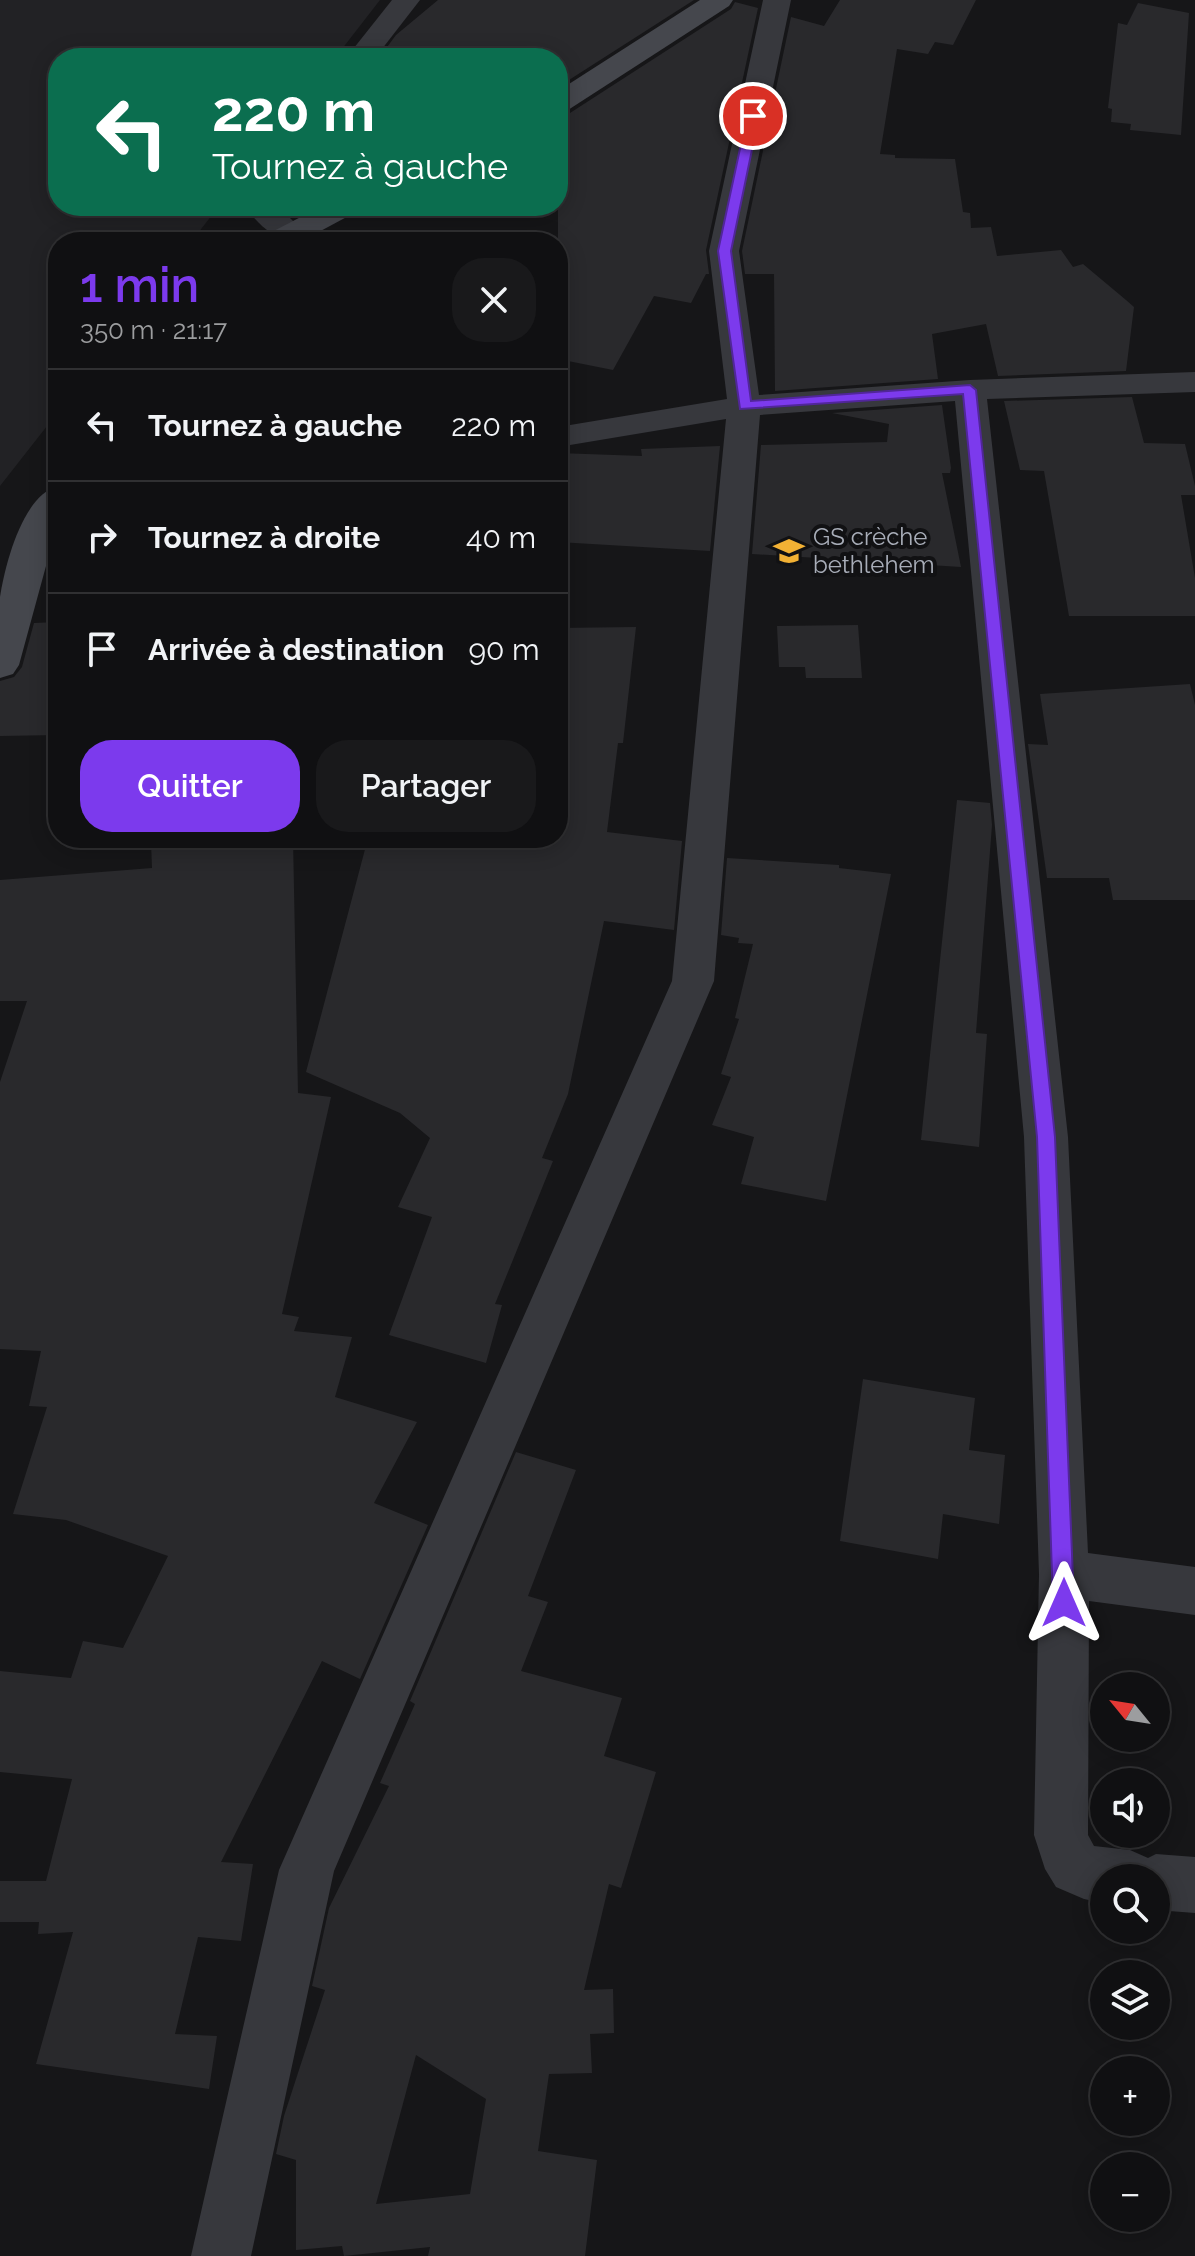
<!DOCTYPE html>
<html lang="fr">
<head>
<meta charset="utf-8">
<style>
	:root { --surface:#101012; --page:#19191b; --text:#f1f3f6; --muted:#9c9d9f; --line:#303032; --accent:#7c3aed }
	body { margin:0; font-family:Raleway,sans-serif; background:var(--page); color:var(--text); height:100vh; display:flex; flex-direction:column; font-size:30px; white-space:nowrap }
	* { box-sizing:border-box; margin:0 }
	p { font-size:26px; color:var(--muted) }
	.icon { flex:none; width:44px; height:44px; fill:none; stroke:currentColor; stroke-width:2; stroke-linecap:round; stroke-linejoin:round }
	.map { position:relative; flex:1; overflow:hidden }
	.sheet { position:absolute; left:48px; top:232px; width:520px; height:616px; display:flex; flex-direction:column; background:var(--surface); border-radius:32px; box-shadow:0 4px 20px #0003,0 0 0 2px var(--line) }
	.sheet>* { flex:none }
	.banner { position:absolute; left:48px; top:48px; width:520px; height:168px; border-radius:32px; box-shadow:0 4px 20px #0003,0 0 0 2px var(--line); background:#0b6e4f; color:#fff; overflow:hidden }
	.needle { width:52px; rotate:300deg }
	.controls { position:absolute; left:1090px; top:1672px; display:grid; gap:16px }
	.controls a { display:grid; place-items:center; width:80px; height:80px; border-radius:50%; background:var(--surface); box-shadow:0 4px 20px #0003,0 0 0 2px var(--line); font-size:40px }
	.pin { position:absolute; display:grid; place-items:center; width:68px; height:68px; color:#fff; margin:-34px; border:4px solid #fff; border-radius:50%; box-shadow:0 2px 8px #0007 }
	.me { position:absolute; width:88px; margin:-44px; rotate:0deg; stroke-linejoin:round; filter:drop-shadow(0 0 6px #0008) }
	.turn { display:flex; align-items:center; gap:28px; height:168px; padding:0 32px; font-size:36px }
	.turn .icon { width:104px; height:104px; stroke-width:2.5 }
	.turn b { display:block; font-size:56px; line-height:68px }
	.round { display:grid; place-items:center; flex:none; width:84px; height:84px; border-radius:32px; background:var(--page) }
	.summary { display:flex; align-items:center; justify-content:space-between; height:136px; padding:0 32px }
	h1 { font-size:48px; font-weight:600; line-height:60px; color:var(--accent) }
	.primary-button { display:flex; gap:16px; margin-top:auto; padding:16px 32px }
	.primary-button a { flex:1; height:92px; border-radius:32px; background:var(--accent); color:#fff; font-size:32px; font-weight:600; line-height:92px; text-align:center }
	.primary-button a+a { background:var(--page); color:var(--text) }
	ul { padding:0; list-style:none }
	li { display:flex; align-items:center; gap:24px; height:112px; padding:0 32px; border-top:2px solid var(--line) }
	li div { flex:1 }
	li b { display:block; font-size:30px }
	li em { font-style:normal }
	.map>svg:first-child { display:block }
	.built { fill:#222225 }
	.building { fill:#29292c; fill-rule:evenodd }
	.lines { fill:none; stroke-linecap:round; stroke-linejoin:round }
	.street { fill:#37383d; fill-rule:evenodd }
	.secondary { fill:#45474d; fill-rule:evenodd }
	.route { fill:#7c3aed; stroke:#51269a; stroke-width:2 }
	.labels { text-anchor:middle; stroke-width:8; stroke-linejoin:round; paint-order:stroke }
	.poi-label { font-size:24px; fill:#a8adb8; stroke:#111113; text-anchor:start }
</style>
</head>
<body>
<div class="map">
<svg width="1195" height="2256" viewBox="0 0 1195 2256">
	<rect width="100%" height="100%" fill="#161618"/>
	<path class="built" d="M0 0H380L335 58H58V206H219L191 242H58V412L0 486Z"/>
	<g class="building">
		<path d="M438 0H694L558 87V58H379L396 35Z"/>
		<path d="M840 0H976L953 45 935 42 928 54 897 49 880 154 895 155V158L955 159 963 212 970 213 971 228 991 227 997 256 1061 250 1073 267 1083 264 1126 300 1134 307 1126 371 998 376 986 324 932 334 938 379 775 391 774 274H745L742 251 791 17 824 26Z"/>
		<path d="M735 2 758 8 706 250 709 274H706L691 303 654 296 613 370 558 359V116L570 113 731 9Z"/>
		<path d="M1138 3 1189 13 1181 135 1130 130 1131 124 1111 122 1112 109 1108 108 1118 23 1127 25Z"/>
		<path d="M1132 397 1144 443 1185 444 1195 486V495H1181L1195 578V616H1069L1044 471 1020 470 1004 401Z"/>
		<path d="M942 405 951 468 950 473H942L961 567 752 554 761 445 887 442 889 424 832 413Z"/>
		<path d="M720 446 710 551 558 542V453L642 456 641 449Z"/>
		<path d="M58 622V735L0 736V681L14 677 22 667 34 623Z"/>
		<path d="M858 625 862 678H806L805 667H779L777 626Z"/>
		<path d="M636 627 623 743H618L607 832 682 841 674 930 604 921 568 1094 542 1158 553 1161 495 1304 502 1305 486 1363 389 1335 432 1217 398 1207 430 1138 400 1113 306 1072 368 838H558V628Z"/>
		<path d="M1190 684 1195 705V900H1113L1109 878H1047L1028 744 1048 745 1040 694Z"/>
		<path d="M957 800 990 803 992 825 976 1033 987 1034 979 1147 921 1140Z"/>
		<path d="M188 838H293L298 1093 331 1097 282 1314 299 1317 294 1331 352 1337 335 1397 417 1422 374 1503 428 1525 360 1679 322 1661 221 1862 253 1864 241 1941 198 1937 175 2034 217 2036 209 2089 36 2064 73 1932 38 1934 39 1922H0V1881H46L72 1779 0 1772V1671L71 1678 83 1641 123 1648 168 1556 66 1520 13 1514 47 1407 29 1406 41 1351 0 1349V1082L27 1001H0V880L152 868 151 842Z"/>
		<path d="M727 858 839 865V868L891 874 826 1201 741 1184 754 1137 712 1125 731 1077 721 1074 739 1019 735 1018 753 944 738 943 739 938 721 935Z"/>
		<path d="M863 1379 975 1398 969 1450 1005 1455 999 1524 943 1514 938 1559 840 1541Z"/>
		<path d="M516 1452 576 1470 528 1596 548 1602 521 1671 622 1698 604 1756 656 1772 621 1888 609 1884 584 1990 613 1989 614 2033 590 2034 592 2073 549 2074 538 2151 597 2160 585 2256H428L430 2247 344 2256 342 2246 296 2250V2160L276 2154 284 2116 325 1990 312 1986 329 1908 389 1786 380 1783 415 1704 410 1701ZM416 2055 486 2099 470 2194 376 2204Z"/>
	</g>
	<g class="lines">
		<g class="street">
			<path d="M392 0H420L375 58H346Z"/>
			<path d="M763 0H791L739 251 759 395 970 380 1195 372V392L987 399 1068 1137 1088 1553 1195 1567V1615L1089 1601 1088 1835 1094 1846 1130 1850 1148 1858 1156 1854 1195 1857V1913L1156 1910V1878H1104V1903L1084 1899 1056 1887 1045 1869 1034 1835 1039 1574 1024 1137 955 401 760 415 714 981 334 1871 251 2256H191L279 1870 672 981 726 419 558 447V427L727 399 709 251Z"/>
			<path d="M245 206H278L305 233 301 239C278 245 257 224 245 206Z"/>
		</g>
		<g class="secondary">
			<path d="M700 0H733L729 6 568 110 558 113V91Z"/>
			<path d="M322 206H360L356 212 300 242H262L266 235Z"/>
			<path d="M58 486V522L19 665 13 674 0 678C0 652 0 622 0 597 5 564 23 495 58 486Z"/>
		</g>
	</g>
	<path class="route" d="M753 112 759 116 731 251 751 401 970 385 976 390 1055 1137 1074 1603 1071 1610 1064 1613 1056 1610 1053 1603 1037 1137 963 394 740 409 718 251 747 116Z"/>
	<defs>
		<g id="school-bare" transform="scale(2.4)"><path d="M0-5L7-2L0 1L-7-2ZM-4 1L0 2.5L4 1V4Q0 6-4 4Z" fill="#f2b134" stroke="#111113" stroke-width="2.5" paint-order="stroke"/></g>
	</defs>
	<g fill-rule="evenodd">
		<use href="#school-bare" x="789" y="551"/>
	</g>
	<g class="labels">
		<g class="poi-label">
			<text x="813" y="545">GS crèche<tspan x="813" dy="28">bethlehem</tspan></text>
		</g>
	</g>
</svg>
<div class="controls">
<a><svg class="needle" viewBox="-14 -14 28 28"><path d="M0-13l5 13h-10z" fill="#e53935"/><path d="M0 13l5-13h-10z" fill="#9c9d9f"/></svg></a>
<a><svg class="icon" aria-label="sound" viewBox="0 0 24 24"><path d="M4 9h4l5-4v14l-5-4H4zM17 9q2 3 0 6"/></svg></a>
<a><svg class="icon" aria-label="search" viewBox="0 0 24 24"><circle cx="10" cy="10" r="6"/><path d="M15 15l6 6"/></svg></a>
<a><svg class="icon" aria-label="layers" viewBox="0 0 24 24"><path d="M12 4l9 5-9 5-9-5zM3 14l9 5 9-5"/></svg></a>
<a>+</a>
<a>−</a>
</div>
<div class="pin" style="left:753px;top:116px;background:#d93025"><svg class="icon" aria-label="arrive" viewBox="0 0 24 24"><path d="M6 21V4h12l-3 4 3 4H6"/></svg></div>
<svg class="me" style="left:1064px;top:1603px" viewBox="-20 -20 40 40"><path d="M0-17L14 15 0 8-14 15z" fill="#7c3aed" stroke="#fff" stroke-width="4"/></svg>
<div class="banner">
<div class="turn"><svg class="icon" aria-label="left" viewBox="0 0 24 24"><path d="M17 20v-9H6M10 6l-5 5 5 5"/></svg><div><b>220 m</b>Tournez à gauche</div></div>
</div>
<section class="sheet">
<div class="summary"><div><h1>1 min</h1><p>350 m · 21:17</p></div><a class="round"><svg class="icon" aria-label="close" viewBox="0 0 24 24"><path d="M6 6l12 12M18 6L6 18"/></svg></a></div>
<ul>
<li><svg class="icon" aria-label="left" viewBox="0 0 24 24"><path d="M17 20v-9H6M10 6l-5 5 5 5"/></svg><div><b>Tournez à gauche</b></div><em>220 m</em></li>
<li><svg class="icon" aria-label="right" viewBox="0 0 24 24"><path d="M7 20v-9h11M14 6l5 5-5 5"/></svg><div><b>Tournez à droite</b></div><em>40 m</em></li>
<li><svg class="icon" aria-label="arrive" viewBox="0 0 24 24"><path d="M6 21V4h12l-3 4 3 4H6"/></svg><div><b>Arrivée à destination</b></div><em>90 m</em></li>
</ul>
<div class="primary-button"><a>Quitter</a><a>Partager</a></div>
</section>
</div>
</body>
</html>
